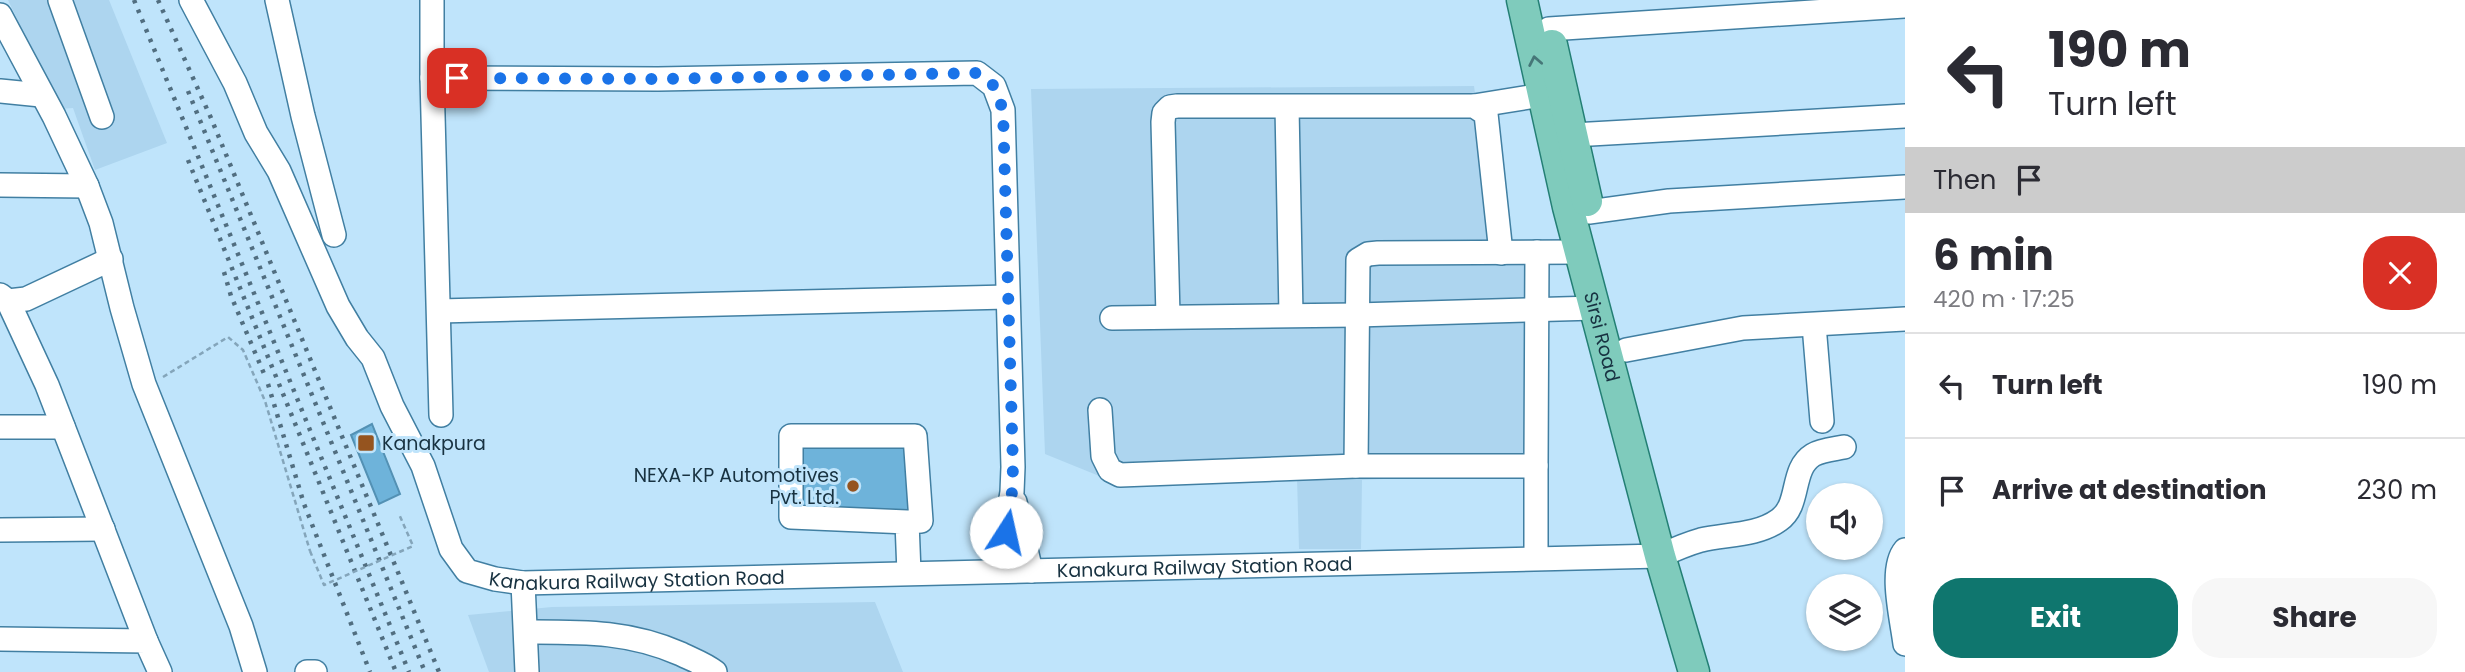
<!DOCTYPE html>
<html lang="en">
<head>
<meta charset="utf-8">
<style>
	:root { --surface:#fff; --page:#f7f7f7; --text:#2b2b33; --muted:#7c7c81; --line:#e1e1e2; --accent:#0f766e }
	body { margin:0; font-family:Poppins,sans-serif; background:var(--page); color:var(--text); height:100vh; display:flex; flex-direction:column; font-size:26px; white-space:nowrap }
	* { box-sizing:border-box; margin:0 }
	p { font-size:23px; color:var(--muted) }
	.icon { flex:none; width:38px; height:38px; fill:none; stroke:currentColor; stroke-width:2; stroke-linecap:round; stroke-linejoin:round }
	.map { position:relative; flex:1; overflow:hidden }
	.details { display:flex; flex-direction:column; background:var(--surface); width:560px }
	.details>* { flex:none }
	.top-card { background:#fff; color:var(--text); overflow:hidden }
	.buttons { position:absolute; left:1806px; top:483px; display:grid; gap:14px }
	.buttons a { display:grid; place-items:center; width:77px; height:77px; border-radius:50%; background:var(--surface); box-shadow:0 2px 5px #0004; font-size:35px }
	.pin { position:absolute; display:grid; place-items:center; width:60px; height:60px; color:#fff; margin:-30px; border-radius:14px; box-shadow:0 4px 10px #0006 }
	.me { position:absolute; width:77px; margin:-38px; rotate:10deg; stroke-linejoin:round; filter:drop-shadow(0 0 5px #0008) }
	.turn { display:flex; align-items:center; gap:24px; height:147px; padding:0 28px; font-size:32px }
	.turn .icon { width:91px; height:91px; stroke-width:2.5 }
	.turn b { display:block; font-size:49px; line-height:60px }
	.then { display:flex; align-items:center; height:66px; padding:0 28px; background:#0003; gap:14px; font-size:26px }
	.round { display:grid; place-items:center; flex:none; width:74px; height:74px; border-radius:28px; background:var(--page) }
	.head { display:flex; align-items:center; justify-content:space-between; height:119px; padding:0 28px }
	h1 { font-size:42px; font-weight:700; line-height:52px }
	.action { display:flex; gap:14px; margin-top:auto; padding:14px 28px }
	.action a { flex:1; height:80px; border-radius:28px; background:var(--accent); color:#fff; font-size:28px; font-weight:700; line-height:80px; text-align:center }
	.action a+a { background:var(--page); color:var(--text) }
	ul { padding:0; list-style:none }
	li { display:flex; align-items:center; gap:21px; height:105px; padding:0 28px; border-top:2px solid var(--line) }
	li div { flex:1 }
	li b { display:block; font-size:26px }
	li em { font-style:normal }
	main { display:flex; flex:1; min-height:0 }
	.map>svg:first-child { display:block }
	.built { fill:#add5ef }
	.building { fill:#6eb3da; stroke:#5391b4; stroke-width:2 }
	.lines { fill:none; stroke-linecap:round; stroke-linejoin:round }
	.minor-casing { stroke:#417fa2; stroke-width:26 }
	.major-casing { stroke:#237f74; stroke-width:33 }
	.path { stroke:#84a5ba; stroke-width:2.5; stroke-dasharray:5 3.5; stroke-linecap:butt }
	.minor { stroke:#fff; stroke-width:23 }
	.major { stroke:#7fcbbc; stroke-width:30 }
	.rail { stroke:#516e80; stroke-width:4.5; stroke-dasharray:3.5 7; stroke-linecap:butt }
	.path-bridge { stroke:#84a5ba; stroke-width:2.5; stroke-dasharray:5 3.5; stroke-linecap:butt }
	.oneway { stroke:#467778 }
	.route { stroke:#1a73e8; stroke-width:12; stroke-dasharray:0 21.6 }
	.poi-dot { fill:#95541f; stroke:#bfe4fb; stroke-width:2.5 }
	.labels { text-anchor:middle; stroke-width:6; stroke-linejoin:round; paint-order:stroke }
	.street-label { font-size:19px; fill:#183241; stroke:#bfe4fb }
	.poi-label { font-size:19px; fill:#183241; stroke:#bfe4fb; text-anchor:start }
</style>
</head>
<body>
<main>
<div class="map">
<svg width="1905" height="672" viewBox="0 0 1905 672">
	<rect width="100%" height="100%" fill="#bfe4fb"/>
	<g class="built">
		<path d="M8 0H109L167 143 95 170 73 108 60 109Z"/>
		<path d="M1474 86 1495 242 1539 244 1536 466 1425 477 1362 480 1361 549H1299L1297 477 1114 482 1045 454 1031 89Z"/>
		<path d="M875 602 903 672H489L468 615 552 607Z"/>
	</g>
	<g class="building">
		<path d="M372 424 400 494 379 504 351 435Z"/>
		<path d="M793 438 912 441 911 512 795 513Z"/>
	</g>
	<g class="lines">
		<g class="minor-casing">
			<g id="minor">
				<path d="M60 0 102 117"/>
				<path id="s1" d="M191 0 235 83 256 133 279 171 338 306 357 338 373 358 392 406 423 466 451 549 467 571 495 579 523 583 1660 556C1673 550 1687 544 1701 540 1726 534 1757 536 1779 520 1801 505 1790 469 1813 455 1821 450 1834 449 1844 447"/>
				<path d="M277 0 303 116 334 235"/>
				<path d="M432 0V78L441 415"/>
				<path d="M0 15 54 116 87 186 101 223 122 308 144 384 241 626 255 672"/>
				<path d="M1549 29 1905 6"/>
				<path d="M432 78 658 79 977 73 994 86 1003 110 1013 467 1012 492 999 571"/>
				<path d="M0 91 41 95"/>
				<path d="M1474 106 1542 95"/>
				<path d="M1287 107 1291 315"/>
				<path d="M1559 139 1573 135 1905 116"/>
				<path d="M0 185 87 186"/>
				<path d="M1589 212 1669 201 1905 187"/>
				<path d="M0 295 8 301 26 299 111 259"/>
				<path d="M8 301 47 385 146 641"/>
				<path d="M439 311 1007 297"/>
				<path d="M1168 316 1163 122 1164 113 1170 107 1177 106H1474L1486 114 1501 253"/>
				<path d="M1112 318 1357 315 1595 308"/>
				<path d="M1814 325 1822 421"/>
				<path d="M1626 350 1743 328 1905 319"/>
				<path d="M1100 410 1103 456 1110 470 1120 475 1356 466H1536V558"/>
				<path d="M0 427H63"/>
				<path d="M1356 466 1358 260 1368 254 1378 253 1581 252"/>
				<path d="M1536 466 1537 252"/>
				<path d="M1015 502 1031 571"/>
				<path d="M907 522 921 521 915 436H791V517L907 522 909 573"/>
				<path d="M0 530 103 529"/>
				<path d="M1905 550C1889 569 1902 619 1905 644"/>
				<path d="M523 583 527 672"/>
				<path d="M527 632C583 632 629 631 681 654 693 660 705 664 715 672"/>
				<path d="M0 639 146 641 160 672"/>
				<path d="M307 672H315"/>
			</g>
		</g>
		<g class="major-casing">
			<g id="major">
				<path id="s2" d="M1522 0 1568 207 1660 556 1694 672"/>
				<path d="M1552 45 1587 201"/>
			</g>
		</g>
		<path class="path" d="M163 377 228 337 243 350 265 401 310 551"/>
		<use href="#minor" class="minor"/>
		<use href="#major" class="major"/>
		<g class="rail">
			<path d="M134 0 409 672"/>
			<path d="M158 0 211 118 439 672"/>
			<path d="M188 91 425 672"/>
			<path d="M188 160 396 672"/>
			<path d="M224 272 231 296 265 376"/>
			<path d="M268 384 304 504 370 672"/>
		</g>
		<path class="path-bridge" d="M310 551 324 585 413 546 399 514"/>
	</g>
	<defs><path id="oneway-chevron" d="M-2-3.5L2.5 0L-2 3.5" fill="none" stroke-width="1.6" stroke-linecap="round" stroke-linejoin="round" transform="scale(1.75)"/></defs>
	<use class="oneway" href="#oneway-chevron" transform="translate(1535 61) rotate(-101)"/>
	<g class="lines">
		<path class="route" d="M457 78 658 79 977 73 994 86 1003 110 1013 467 1012 492 1006 532"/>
	</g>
	<g class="poi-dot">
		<rect x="357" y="434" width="18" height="18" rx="3.5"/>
		<circle cx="853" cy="486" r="7"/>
	</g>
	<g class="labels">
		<g class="street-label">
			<text dy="7" stroke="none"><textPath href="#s2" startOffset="346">Sirsi Road</textPath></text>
			<text dy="7" stroke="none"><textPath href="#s1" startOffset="1376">Kanakura Railway Station Road</textPath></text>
			<text dy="7" stroke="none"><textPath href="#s1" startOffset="808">Kanakura Railway Station Road</textPath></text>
		</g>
		<g class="poi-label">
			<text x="382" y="450">Kanakpura</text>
			<text x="839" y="482" text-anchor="end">NEXA-KP Automotives<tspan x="839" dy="22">Pvt. Ltd.</tspan></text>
		</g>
	</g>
</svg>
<div class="buttons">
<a><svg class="icon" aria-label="sound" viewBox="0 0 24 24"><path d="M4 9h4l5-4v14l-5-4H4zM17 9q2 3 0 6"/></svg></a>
<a><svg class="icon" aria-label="layers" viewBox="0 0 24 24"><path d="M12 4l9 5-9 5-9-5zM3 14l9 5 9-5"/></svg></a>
</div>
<div class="pin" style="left:457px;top:78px;background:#d93025"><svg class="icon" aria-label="arrive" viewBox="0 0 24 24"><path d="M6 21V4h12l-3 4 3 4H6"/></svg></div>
<svg class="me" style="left:1006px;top:532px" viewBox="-20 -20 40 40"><circle r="19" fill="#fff"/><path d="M0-13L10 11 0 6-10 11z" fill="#1a73e8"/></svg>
</div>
<section class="details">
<div class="top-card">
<div class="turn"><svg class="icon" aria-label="left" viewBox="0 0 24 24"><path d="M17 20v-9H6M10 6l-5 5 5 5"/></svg><div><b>190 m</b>Turn left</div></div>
<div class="then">Then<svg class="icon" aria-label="arrive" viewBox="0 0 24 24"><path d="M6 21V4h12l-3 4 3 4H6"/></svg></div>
</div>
<div class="head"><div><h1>6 min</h1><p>420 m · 17:25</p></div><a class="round" style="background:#d93025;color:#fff"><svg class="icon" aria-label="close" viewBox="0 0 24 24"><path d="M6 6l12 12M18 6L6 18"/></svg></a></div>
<ul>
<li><svg class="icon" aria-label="left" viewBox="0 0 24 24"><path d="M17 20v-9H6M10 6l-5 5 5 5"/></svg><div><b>Turn left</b></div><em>190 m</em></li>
<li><svg class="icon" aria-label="arrive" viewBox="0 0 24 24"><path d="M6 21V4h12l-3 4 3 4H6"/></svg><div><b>Arrive at destination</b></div><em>230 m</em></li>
</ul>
<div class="action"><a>Exit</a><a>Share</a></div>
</section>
</main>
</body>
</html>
